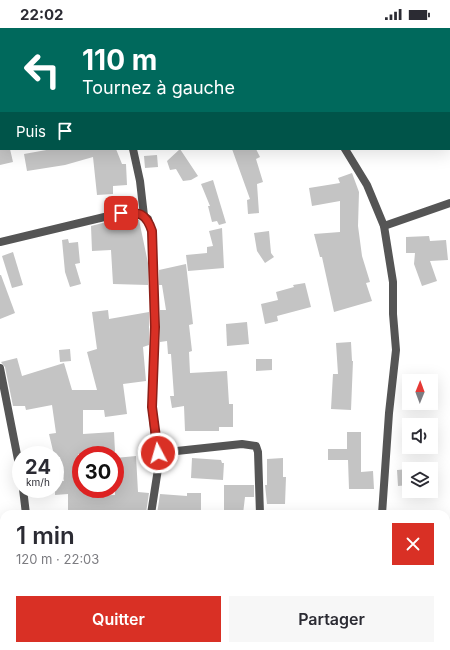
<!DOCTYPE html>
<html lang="fr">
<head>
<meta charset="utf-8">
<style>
	:root { --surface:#fff; --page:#f7f7f7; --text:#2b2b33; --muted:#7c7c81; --accent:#d93025 }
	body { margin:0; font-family:Inter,sans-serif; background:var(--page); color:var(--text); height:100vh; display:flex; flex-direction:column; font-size:15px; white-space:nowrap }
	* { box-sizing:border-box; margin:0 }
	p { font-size:13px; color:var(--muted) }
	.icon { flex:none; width:22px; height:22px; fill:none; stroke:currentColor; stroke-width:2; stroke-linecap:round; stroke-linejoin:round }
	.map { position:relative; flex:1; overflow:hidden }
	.sheet { position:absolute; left:0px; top:482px; width:450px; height:140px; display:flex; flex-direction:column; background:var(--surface); border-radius:12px 12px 0 0; box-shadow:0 4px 16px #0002 }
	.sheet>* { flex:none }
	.hud { position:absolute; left:0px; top:0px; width:450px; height:122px; box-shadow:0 4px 16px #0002; background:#00695c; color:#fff; overflow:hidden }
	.needle { width:26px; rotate:1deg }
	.tools { position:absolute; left:402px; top:346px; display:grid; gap:8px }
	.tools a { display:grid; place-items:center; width:36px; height:36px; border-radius:0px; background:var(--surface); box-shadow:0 4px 16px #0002; font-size:20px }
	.speed { position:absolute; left:12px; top:418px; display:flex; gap:8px; font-size:20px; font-weight:700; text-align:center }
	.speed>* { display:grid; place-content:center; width:52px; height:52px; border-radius:50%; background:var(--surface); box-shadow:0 4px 16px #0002; line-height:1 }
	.speed small { font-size:10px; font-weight:400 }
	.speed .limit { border:6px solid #d22; background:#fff; color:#111 }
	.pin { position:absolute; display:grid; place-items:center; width:34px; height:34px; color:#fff; margin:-17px; border-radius:8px; box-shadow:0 2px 6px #0006 }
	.me { position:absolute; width:44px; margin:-22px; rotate:354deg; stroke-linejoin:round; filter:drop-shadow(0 0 3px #0008) }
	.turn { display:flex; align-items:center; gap:14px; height:84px; padding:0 16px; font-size:18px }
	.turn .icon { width:52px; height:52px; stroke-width:2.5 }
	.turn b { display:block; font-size:28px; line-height:34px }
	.then { display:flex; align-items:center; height:38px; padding:0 16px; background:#0003; gap:8px; font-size:15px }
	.round { display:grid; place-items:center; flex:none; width:42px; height:42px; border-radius:0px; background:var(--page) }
	.summary { display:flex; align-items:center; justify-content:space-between; height:68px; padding:0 16px }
	h1 { font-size:24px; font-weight:600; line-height:30px }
	.action { display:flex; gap:8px; margin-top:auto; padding:8px 16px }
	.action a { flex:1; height:46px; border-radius:0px; background:var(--accent); color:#fff; font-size:16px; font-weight:600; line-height:46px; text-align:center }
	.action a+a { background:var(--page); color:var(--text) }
	.status { display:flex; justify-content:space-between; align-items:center; height:28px; padding:0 20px; background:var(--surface); direction:ltr }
	.status svg { height:11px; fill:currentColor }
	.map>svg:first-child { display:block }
	.building { fill:#c4c4c4 }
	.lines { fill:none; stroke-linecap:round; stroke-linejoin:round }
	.street { stroke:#555; stroke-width:8 }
	.route-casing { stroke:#8d1f18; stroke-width:10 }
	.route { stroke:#d93025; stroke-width:7 }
</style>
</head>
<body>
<div class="status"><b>22:02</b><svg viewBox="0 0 49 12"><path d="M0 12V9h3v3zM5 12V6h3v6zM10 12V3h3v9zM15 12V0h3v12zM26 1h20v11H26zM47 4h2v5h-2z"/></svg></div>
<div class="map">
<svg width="450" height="622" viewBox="0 0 450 622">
	<rect width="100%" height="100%" fill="#fff"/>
	<g class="building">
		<path d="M0 121H10L13 134 0 137Z"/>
		<path d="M52 121H116L122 136H126L127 157 113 158V166L97 167 93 129 65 137 27 143 24 126Z"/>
		<path d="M180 121 198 148 191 152 183 153 176 141 170 142 167 133Z"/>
		<path d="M232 121H256L260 129 256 131 263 154 257 156 259 185 248 186 247 172 250 171Z"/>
		<path d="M157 127 158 139 145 140 144 128Z"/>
		<path d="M352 145 359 164 358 198 362 228 370 254 366 255 372 273 334 284 322 229H320L314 206 340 204V173L312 178 309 160 340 155 338 150Z"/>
		<path d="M213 152 226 195 219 197 217 193 212 194 208 178H210L201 156Z"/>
		<path d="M122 190 139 192 148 235V257L113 256 111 222 92 223 91 198Z"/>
		<path d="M222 200 224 240 188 243 186 227 207 225V219L213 218 209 203Z"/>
		<path d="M269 203 271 225 274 229 265 235 257 223 254 205Z"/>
		<path d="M429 208 430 213 446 212 448 232 430 233 437 253 422 258 414 236 415 225H406V209Z"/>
		<path d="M68 211 69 215 78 214 80 235 75 236 81 256 70 259 65 244 62 212Z"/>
		<path d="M13 224 23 257 12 260 2 228Z"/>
		<path d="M186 236 193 296 189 297 192 323 189 324 190 345 227 343 229 376H233V399H219V403H185L184 378 172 380 170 368H174L171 326H168L167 313 160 314V282H166L162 257H159V242Z"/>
		<path d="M0 247H1L15 285 0 291Z"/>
		<path d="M305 255 311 279 277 288 278 293 265 296 261 276 278 272 276 264 294 259 293 257Z"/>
		<path d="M108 282 109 291 149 284V317L143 319 146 353 123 356 127 386 105 389 104 382H83V406L114 404 115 424 78 426 81 444V461H90V468L115 467V430L136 428 138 464 149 465 146 485 119 484 68 486V466L55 467V453H64L60 429 55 430 54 427 49 406 56 405 52 377 26 382 25 378H13L5 339 1 334 17 330 22 348 64 335 72 362H97L87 324 97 321 92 284Z"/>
		<path d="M247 294 249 316 227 318 226 296Z"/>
		<path d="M351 314 352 333H353L351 382 331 381 333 346H338L336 315Z"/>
		<path d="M70 321 71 333 60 334 59 322Z"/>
		<path d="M256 331H272V342L256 343Z"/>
		<path d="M347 404H361V444L373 443 374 461H349L348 432H328V421H347Z"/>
		<path d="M192 430 221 432 222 435H224L223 452 191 450Z"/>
		<path d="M283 430V449H286L285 476H267L265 457H267V431Z"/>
		<path d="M409 441V457L398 458 397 442Z"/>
		<path d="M224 457H254V469H245L243 486H224Z"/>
		<path d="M187 465H201V486H157L160 466 187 468Z"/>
	</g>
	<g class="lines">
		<g class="street">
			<path d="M90 0 91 1"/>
			<path d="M133 121 140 153 144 188"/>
			<path d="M345 121 367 157 384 198 393 254V286L396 322 389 385 382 486"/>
			<path d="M384 198 450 175"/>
			<path d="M0 214 121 185H134L144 188 148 191 152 203 155 299 152 379 158 441 151 486"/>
			<path d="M0 340 21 447"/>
			<path d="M158 425 242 416 256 418 258 424 260 486"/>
			<path d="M23 461 26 486"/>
			<path d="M30 618V622"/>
			<path d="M403 618V622"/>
			<path d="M144 622 145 618"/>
			<path d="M254 622 255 618"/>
		</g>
	</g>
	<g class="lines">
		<g class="route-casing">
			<path id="route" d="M121 185C140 184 146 185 152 203L155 299 152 379 158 425"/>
		</g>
		<use href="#route" class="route"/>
	</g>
</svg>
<div class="tools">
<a><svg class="needle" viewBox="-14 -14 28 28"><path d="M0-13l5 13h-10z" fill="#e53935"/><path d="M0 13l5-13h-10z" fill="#7c7c81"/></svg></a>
<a><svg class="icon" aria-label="sound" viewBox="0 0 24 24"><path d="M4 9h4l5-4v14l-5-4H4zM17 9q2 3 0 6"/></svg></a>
<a><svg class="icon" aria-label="layers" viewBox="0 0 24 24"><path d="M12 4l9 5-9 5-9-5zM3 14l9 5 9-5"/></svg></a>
</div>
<div class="speed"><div>24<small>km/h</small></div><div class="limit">30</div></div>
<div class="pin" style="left:121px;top:185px;background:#d93025"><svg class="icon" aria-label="arrive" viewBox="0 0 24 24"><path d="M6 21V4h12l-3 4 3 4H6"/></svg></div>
<svg class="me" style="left:158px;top:425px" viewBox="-20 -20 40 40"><circle r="17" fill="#d93025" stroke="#fff" stroke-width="3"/><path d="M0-11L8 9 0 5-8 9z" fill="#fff"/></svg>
<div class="hud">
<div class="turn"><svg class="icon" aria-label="left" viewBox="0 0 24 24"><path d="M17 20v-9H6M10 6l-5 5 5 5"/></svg><div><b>110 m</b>Tournez à gauche</div></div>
<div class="then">Puis<svg class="icon" aria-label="arrive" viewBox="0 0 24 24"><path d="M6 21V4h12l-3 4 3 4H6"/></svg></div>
</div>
<section class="sheet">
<div class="summary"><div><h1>1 min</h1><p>120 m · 22:03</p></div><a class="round" style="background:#d93025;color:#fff"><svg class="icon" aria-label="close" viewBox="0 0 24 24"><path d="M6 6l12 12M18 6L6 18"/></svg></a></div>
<div class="action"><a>Quitter</a><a>Partager</a></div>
</section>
</div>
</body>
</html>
